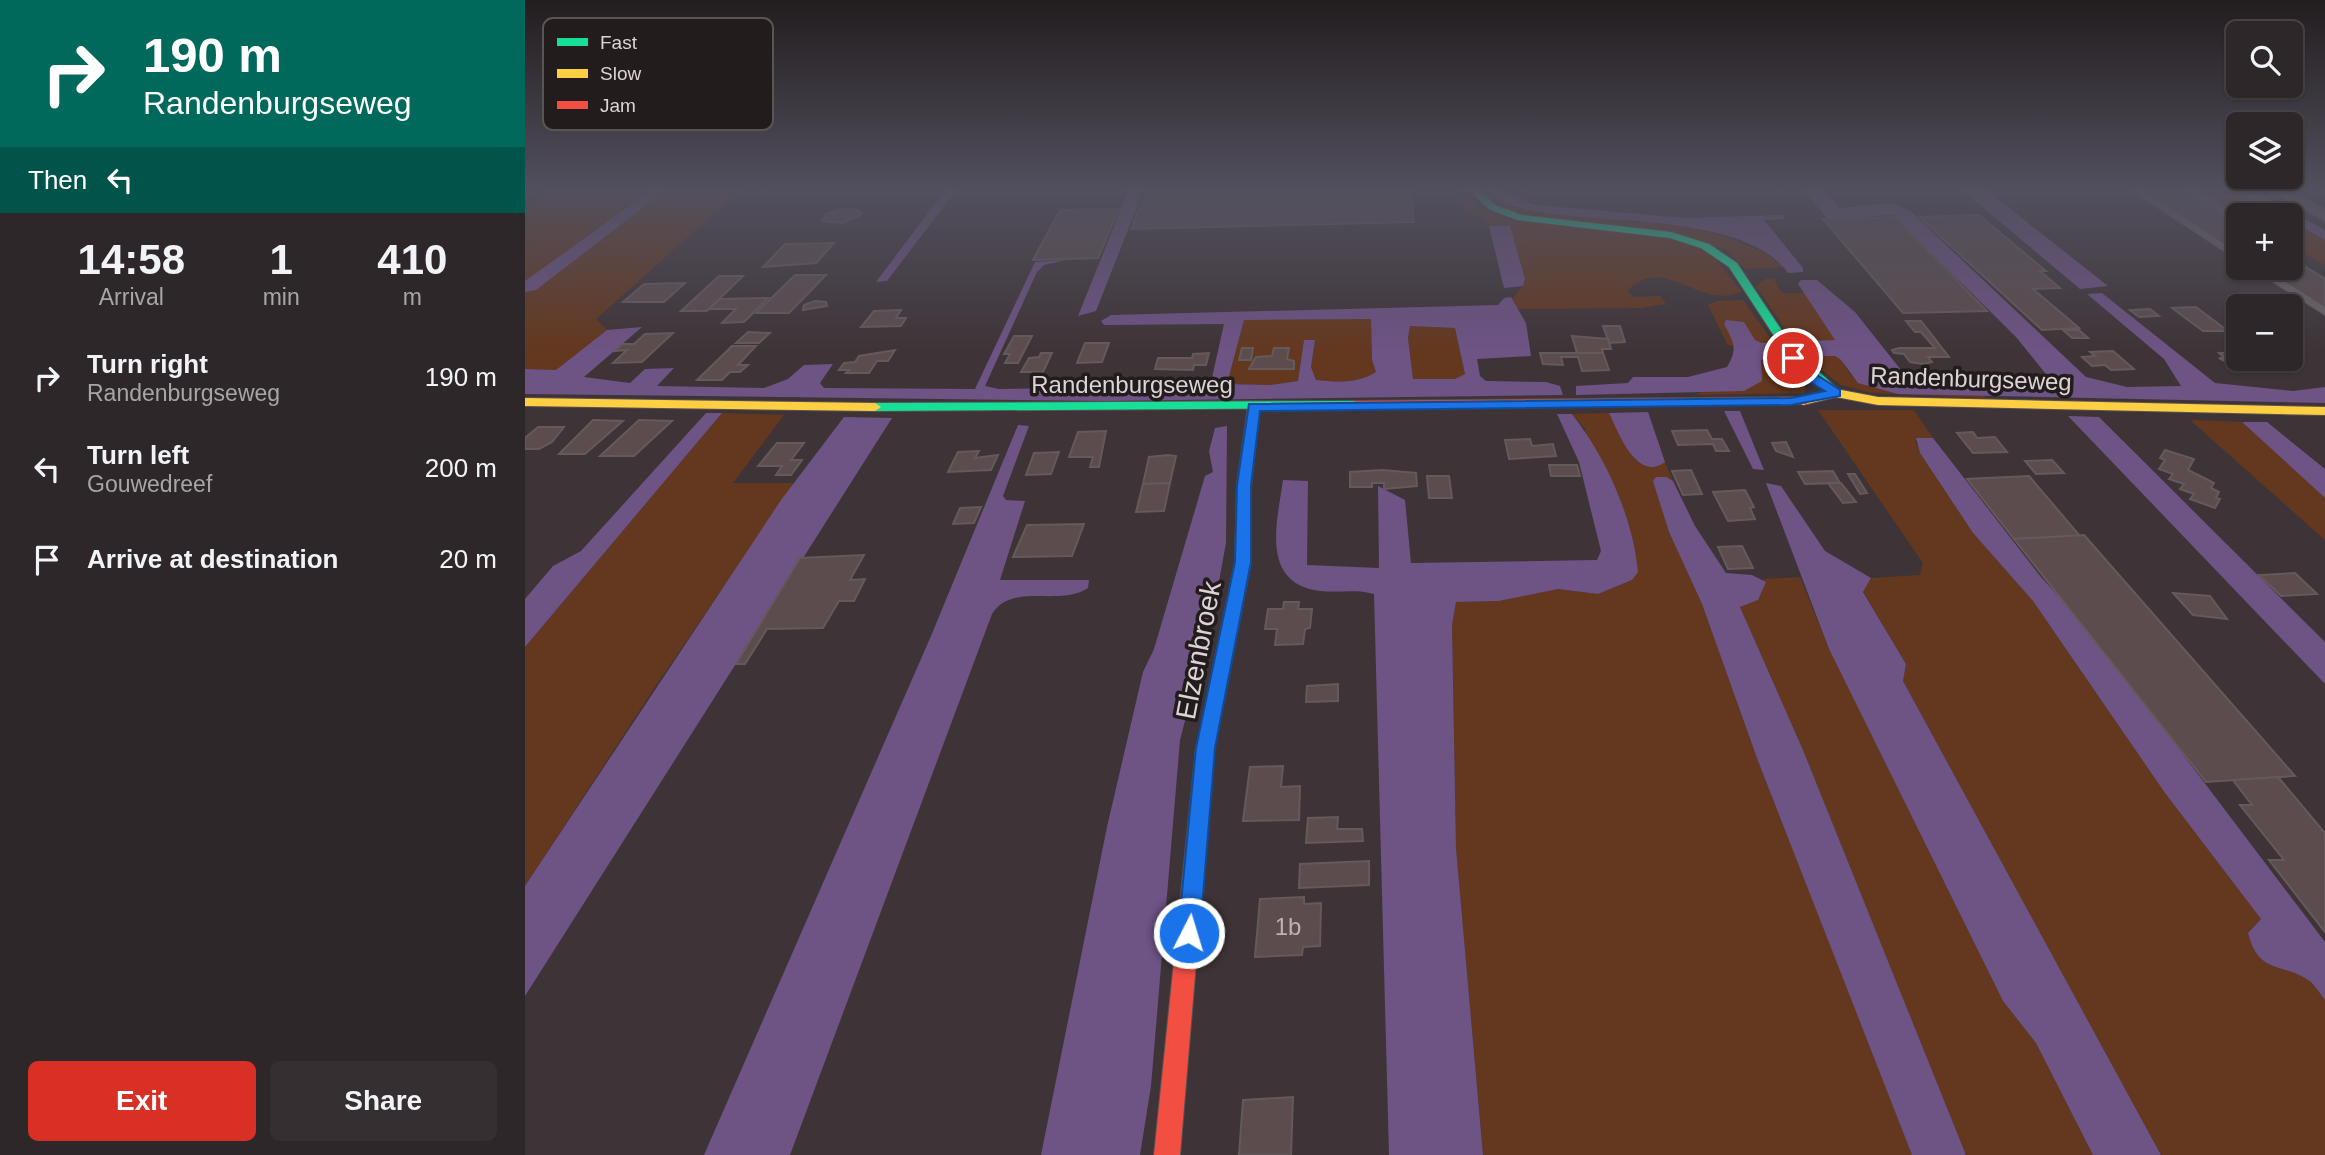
<!DOCTYPE html>
<html lang="en">
<head>
<meta charset="utf-8">
<style>
	:root { --surface:#2e2729; --page:#362f31; --text:#f1f3f6; --muted:#a7a5a8; --line:#494446; --accent:#d93025 }
	body { margin:0; font-family:Arial,sans-serif; background:var(--page); color:var(--text); height:100vh; display:flex; flex-direction:column; font-size:26px; white-space:nowrap }
	* { box-sizing:border-box; margin:0 }
	p { font-size:23px; color:var(--muted) }
	.icon { flex:none; width:38px; height:38px; fill:none; stroke:currentColor; stroke-width:2; stroke-linecap:round; stroke-linejoin:round }
	.map { position:relative; flex:1; overflow:hidden }
	.side { display:flex; flex-direction:column; background:var(--surface); width:525px }
	.side>* { flex:none }
	.hud { background:#00695c; color:#fff; overflow:hidden }
	.buttons { position:absolute; left:1701px; top:21px; display:grid; gap:14px }
	.buttons a { display:grid; place-items:center; width:77px; height:77px; border-radius:10px; background:var(--surface); box-shadow:0 2px 5px #0004,0 0 0 2px var(--line); font-size:35px }
	.pin { position:absolute; display:grid; place-items:center; width:60px; height:60px; color:#fff; margin:-30px; border:4px solid #fff; border-radius:50%; box-shadow:0 2px 7px #0007 }
	.me { position:absolute; width:77px; margin:-38px; rotate:5deg; stroke-linejoin:round; filter:drop-shadow(0 0 5px #0008) }
	.turn { display:flex; align-items:center; gap:24px; height:147px; padding:0 28px; font-size:32px }
	.turn .icon { width:91px; height:91px; stroke-width:2.5 }
	.turn b { display:block; font-size:49px; line-height:60px }
	.then { display:flex; align-items:center; height:66px; padding:0 28px; background:#0003; gap:14px; font-size:26px }
	.eta { display:flex; justify-content:space-evenly; align-items:center; height:119px; text-align:center }
	.eta b { font-size:42px; font-weight:800; line-height:49px }
	.cta { display:flex; gap:14px; margin-top:auto; padding:14px 28px }
	.cta a { flex:1; height:80px; border-radius:10px; background:var(--accent); color:#fff; font-size:28px; font-weight:800; line-height:80px; text-align:center }
	.cta a+a { background:var(--page); color:var(--text) }
	ul { padding:0; list-style:none }
	li { display:flex; align-items:center; gap:21px; height:91px; padding:0 28px }
	li div { flex:1 }
	li b { display:block; font-size:26px }
	li em { font-style:normal }
	main { display:flex; flex:1; min-height:0 }
	.map>svg:first-child { display:block }
	.green { fill:#64381f }
	.water { fill:#6e5385; fill-rule:evenodd }
	.building { fill:#5c4c4d; stroke:#635a5c; stroke-width:2 }
	.lines { fill:none; stroke-linecap:round; stroke-linejoin:round }
	.lane-casing { stroke:#595153; stroke-width:2 }
	.street-casing { stroke:#595153; stroke-width:2 }
	.fast-casing { stroke:#595153; stroke-width:2 }
	.slow-casing { stroke:#595153; stroke-width:2 }
	.jam-casing { stroke:#595153; stroke-width:2 }
	.lane { fill:#6a6466; fill-rule:evenodd }
	.street { fill:#6a6466; fill-rule:evenodd }
	.fast { fill:#16e098; fill-rule:evenodd }
	.slow { fill:#ffcf43; fill-rule:evenodd }
	.jam { fill:#f24e42; fill-rule:evenodd }
	.route { fill:#1a73e8; stroke:#114b97; stroke-width:2 }
	.labels { text-anchor:middle; stroke-width:7; stroke-linejoin:round; paint-order:stroke }
	.street-label { font-size:24px; fill:#ddd3d6; stroke:#231c1d }
	.near-number-label { font-size:24px; fill:#bdb1b4 }
	.near-street-label { font-size:28px; fill:#ddd3d6; stroke:#231c1d }
	.key { fill:#231c1d; stroke:#5b5354; stroke-width:2 }
	.key-label { font-size:19px; fill:#ddd3d6 }
</style>
</head>
<body>
<main>
<section class="side">
<div class="hud">
<div class="turn"><svg class="icon" aria-label="right" viewBox="0 0 24 24"><path d="M7 20v-9h11M14 6l5 5-5 5"/></svg><div><b>190 m</b>Randenburgseweg</div></div>
<div class="then">Then<svg class="icon" aria-label="left" viewBox="0 0 24 24"><path d="M17 20v-9H6M10 6l-5 5 5 5"/></svg></div>
</div>
<div class="eta">
<div><b>14:58</b><p>Arrival</p></div>
<div><b>1</b><p>min</p></div>
<div><b>410</b><p>m</p></div>
</div>
<ul>
<li><svg class="icon" aria-label="right" viewBox="0 0 24 24"><path d="M7 20v-9h11M14 6l5 5-5 5"/></svg><div><b>Turn right</b><p>Randenburgseweg</p></div><em>190 m</em></li>
<li><svg class="icon" aria-label="left" viewBox="0 0 24 24"><path d="M17 20v-9H6M10 6l-5 5 5 5"/></svg><div><b>Turn left</b><p>Gouwedreef</p></div><em>200 m</em></li>
<li><svg class="icon" aria-label="arrive" viewBox="0 0 24 24"><path d="M6 21V4h12l-3 4 3 4H6"/></svg><div><b>Arrive at destination</b></div><em>20 m</em></li>
</ul>
<div class="cta"><a>Exit</a><a>Share</a></div>
</section>
<div class="map">
<svg width="1800" height="1155" viewBox="0 0 1800 1155">
	<rect width="100%" height="100%" fill="#3e3437"/>
	<g class="green">
		<path d="M26 189H128L0 281V244L12 241 0 242V207Z"/>
		<path d="M142 189H217L71 319 82 330 31 370 0 369V292L11 289Z"/>
		<path d="M935 189H941L952 208 987 221 1128 234 1183 251 1217 291C1174 312 1142 253 1103 290L1108 297 1135 296 1141 304 1116 308 983 309C987 295 997 291 1000 279L985 226H964L958 217 941 214Z"/>
		<path d="M954 189H963L1022 213 1157 226 1197 235 1242 254 1259 267 1220 269 1200 249 983 210Z"/>
		<path d="M1671 189H1709L1755 215H1714Z"/>
		<path d="M1766 221 1800 240V265L1766 246Z"/>
		<path d="M1240 279H1249L1257 293H1279L1311 340 1269 342 1231 286Z"/>
		<path d="M1218 300 1249 343 1223 348 1203 345 1183 305 1192 301Z"/>
		<path d="M846 319 847 360 851 372C832 384 812 382 791 380L786 367 790 341 779 340 773 381 745 385 702 384 719 320Z"/>
		<path d="M885 326 930 328 940 374 930 379H888L883 338Z"/>
		<path d="M1277 355 1310 356 1316 360 1326 376 1373 394H1458L1460 398 1346 393 1316 385Z"/>
		<path d="M1250 356H1257L1281 384 1279 393 1171 395 1236 360Z"/>
		<path d="M1293 410H1389L1408 438 1390 441 1395 453 1448 533 1508 601 1640 793 1736 919 1723 933C1734 976 1757 961 1786 982 1791 987 1796 995 1800 1000V1155H1636L1378 681 1381 664 1338 591 1346 578 1395 575 1398 563Z"/>
		<path d="M197 413 259 415 208 483H269L128 690 0 886V647Z"/>
		<path d="M1084 413 1110 460 1129 467 1140 462 1148 481 1140 477 1137 508 1144 532 1177 604 1233 761 1387 1155H958L931 848 927 625 931 602 974 601 1033 589 1073 594 1107 580 1060 429 1047 414Z"/>
		<path d="M1665 420 1717 422 1800 498V540Z"/>
		<path d="M1275 577 1304 649 1478 1001 1511 1043 1568 1155H1441L1278 750 1215 607 1233 600 1241 582 1238 579Z"/>
	</g>
	<g class="water">
		<path d="M128 189H142L11 290 0 292V281Z"/>
		<path d="M421 189H432L362 281 351 282Z"/>
		<path d="M604 189H619L571 311 553 316Z"/>
		<path d="M963 189C980 189 994 201 1012 205L1160 218 1258 215 1260 219 1239 220 1278 268V272L1263 273C1208 196 990 238 963 189Z"/>
		<path d="M1277 189H1297L1315 208 1364 203 1383 209 1561 377 1602 387 1656 386 1639 359 1562 294 1577 293 1690 383 1768 391 1800 387V403L1373 394 1333 383 1316 360 1310 356H1250L1236 360 1237 381 1219 391 1051 395V386L1103 383 1108 377H1163L1202 367C1213 349 1209 342 1199 324L1201 320 1219 322 1230 340 1236 343 1310 340 1273 284 1276 280H1292L1330 312 1376 370 1405 378 1513 379 1520 373 1491 337 1368 215 1303 219Z"/>
		<path d="M1436 189H1460L1583 286 1555 289Z"/>
		<path d="M1655 189H1671L1714 215 1713 224Z"/>
		<path d="M1709 189H1725L1800 230V240L1766 221V215H1755Z"/>
		<path d="M964 226H985L1000 279 998 286 979 288Z"/>
		<path d="M541 260 519 265 512 272 460 386 474 389 532 388 582 392 686 382 699 324 579 325 576 321 586 315 973 305 979 298 986 297 1001 323 1006 356 952 359 955 376 961 381 1021 382 1035 386 1038 395 582 401 0 394V369L31 370 82 330 117 327 59 377 105 383 120 369 149 368 132 386 239 388 263 379 279 365 308 364 295 383 299 388 450 389 510 262ZM846 319 847 360 851 372C832 384 812 382 791 380L786 367 790 340H779L773 381 745 385 702 384 719 320ZM885 326 930 328 940 374 930 379H888L883 338Z"/>
		<path d="M1199 411H1215L1239 470 1228 469Z"/>
		<path d="M1123 412 1140 462C1112 483 1093 432 1084 413Z"/>
		<path d="M181 413H197L0 647V599L28 566 56 551Z"/>
		<path d="M1032 414H1047C1081 457 1108 518 1113 572L1107 580 1073 594 1033 589 974 601 931 602 927 625 931 848 958 1155H864L849 594C830 588 809 594 789 590 735 579 753 518 758 480L783 481 782 565 854 568 853 486 880 500 886 563 1072 560 1076 551 1054 462Z"/>
		<path d="M1543 416 1574 417 1800 642V684Z"/>
		<path d="M319 417 367 418 0 996V886L256 500Z"/>
		<path d="M1717 422H1742L1800 469V498Z"/>
		<path d="M493 425 504 426 478 496 481 500 500 501 475 580H564L563 588C535 607 486 582 467 614L265 1155H179L406 636Z"/>
		<path d="M702 426 701 543 689 609 655 740 626 1086 615 1155H516L582 827 618 672 629 649 680 476 688 472 684 451 690 428Z"/>
		<path d="M1391 438H1408L1516 577 1563 629 1800 942V1000C1796 995 1791 987 1786 982 1757 961 1734 976 1723 933L1736 919 1640 793 1508 601 1448 533 1395 453Z"/>
		<path d="M1131 477H1141L1148 481 1170 526 1201 573 1227 575 1241 582 1233 600 1215 607 1278 750 1441 1155H1387L1233 761 1177 604 1144 532 1128 481Z"/>
		<path d="M1241 483 1256 486 1300 551 1346 578 1338 592 1381 664 1378 681 1636 1155H1568L1511 1043 1478 1001 1304 649Z"/>
	</g>
	<g class="building">
		<path d="M622 189H885L889 222 606 229Z"/>
		<path d="M1611 189H1653L1713 226V254Z"/>
		<path d="M318 209 333 210 337 214 318 223 297 221 301 214Z"/>
		<path d="M594 209 573 258 508 260 535 210Z"/>
		<path d="M1454 215 1521 271H1515L1535 288 1508 289 1554 328 1517 330 1394 217Z"/>
		<path d="M1370 217 1462 311 1378 313 1298 219Z"/>
		<path d="M309 243 291 263 238 267 260 244Z"/>
		<path d="M1766 258 1799 278 1800 310 1734 268H1766Z"/>
		<path d="M270 275H301L264 313H231Z"/>
		<path d="M194 276H218L182 311H156Z"/>
		<path d="M160 283 139 302H98L119 284Z"/>
		<path d="M243 298 219 322 197 323 211 309H184L195 299Z"/>
		<path d="M290 301 301 302 302 306 278 310 279 305Z"/>
		<path d="M1671 307 1703 331H1678L1647 308Z"/>
		<path d="M1625 309 1634 316 1614 317 1605 310Z"/>
		<path d="M376 310 371 318H381L376 326 336 327 349 311Z"/>
		<path d="M1381 321H1396L1424 357H1403L1407 362 1398 364 1385 362 1379 354 1369 353 1367 350 1374 348H1410L1396 332H1390Z"/>
		<path d="M1078 326H1095L1100 342 1084 343Z"/>
		<path d="M1538 330H1554L1563 338H1547Z"/>
		<path d="M223 332 245 333 234 343H211Z"/>
		<path d="M148 333 117 362 88 363 102 350 90 351 97 344H109L120 334Z"/>
		<path d="M489 336H507L493 363H480L485 354H479Z"/>
		<path d="M1047 336 1083 339 1086 349H1077L1078 353H1052Z"/>
		<path d="M560 343H584L577 362 552 363Z"/>
		<path d="M207 346H231L213 365H223L215 372H205L197 380H172Z"/>
		<path d="M717 348H728L726 360H714Z"/>
		<path d="M749 348H764L762 359 769 361V369H724L731 357 747 356Z"/>
		<path d="M370 350 363 361H352L344 373H321L324 370H314L319 363 330 362 334 356Z"/>
		<path d="M1588 351 1609 369 1586 370 1580 365 1567 366 1557 357 1570 356 1565 352Z"/>
		<path d="M1713 352V359H1735L1743 365H1732L1737 369 1716 370 1694 358H1700L1694 353Z"/>
		<path d="M516 353H527L518 372H496L504 358 514 357Z"/>
		<path d="M684 353 681 365H669L668 370 630 369 633 358H667L668 354Z"/>
		<path d="M1015 353H1078L1084 370 1057 371 1053 357H1036L1038 365 1018 364Z"/>
		<path d="M68 420 98 421 60 454H34Z"/>
		<path d="M114 420 147 421 109 456H75Z"/>
		<path d="M13 427H39L27 442 14 449H0V438Z"/>
		<path d="M1182 430 1187 439H1197L1204 451H1191L1188 444 1153 445 1147 431Z"/>
		<path d="M581 431 574 467H565L568 457H544L553 432Z"/>
		<path d="M1448 432 1452 438 1470 437 1482 452 1448 453 1432 433Z"/>
		<path d="M1005 439 1007 446 1028 444 1031 456 984 459 980 440Z"/>
		<path d="M1261 442 1268 457 1251 451 1247 443Z"/>
		<path d="M252 443H279L266 460H277L266 475H251L257 466H233Z"/>
		<path d="M1640 450 1669 459 1663 470 1689 483 1686 488 1694 492 1691 498 1695 499 1690 508 1665 499 1669 494 1655 489 1659 484 1644 479 1648 474 1634 469 1640 460 1635 458Z"/>
		<path d="M454 451 450 458 473 455 466 470 423 472 433 452Z"/>
		<path d="M534 452 526 474 501 475 509 453Z"/>
		<path d="M643 455 651 456 645 483 618 484 624 457Z"/>
		<path d="M1527 460 1539 473 1511 474 1500 461Z"/>
		<path d="M1024 465H1052L1055 476H1026Z"/>
		<path d="M857 470 891 473 892 486 859 489V483H847V487H825V472Z"/>
		<path d="M1166 470 1177 494 1158 495 1147 471Z"/>
		<path d="M1308 471 1315 483 1280 484 1273 472Z"/>
		<path d="M1323 474H1330L1342 493 1335 494Z"/>
		<path d="M902 476H924L927 498H904Z"/>
		<path d="M1504 476 1555 536 1489 539 1442 479Z"/>
		<path d="M645 483 639 511 611 512 618 484Z"/>
		<path d="M1303 483H1316L1331 502 1318 503Z"/>
		<path d="M1220 490 1229 507 1225 508 1230 519 1203 521 1188 492Z"/>
		<path d="M456 507 449 523 428 524 435 508Z"/>
		<path d="M559 524 547 556 488 557 502 525Z"/>
		<path d="M1559 535 1770 776 1681 782 1489 539Z"/>
		<path d="M1217 546 1228 568 1203 569 1193 547Z"/>
		<path d="M339 555 325 580 340 579 329 601H314L298 628 242 629 220 664H211L275 558Z"/>
		<path d="M1770 573 1792 594 1756 596 1734 575Z"/>
		<path d="M1648 593 1685 596 1702 619 1668 615Z"/>
		<path d="M759 602H774L773 609H787L785 628 780 629 778 644 750 645 752 629H740L743 609H758Z"/>
		<path d="M813 684V701L781 702 782 686Z"/>
		<path d="M758 766 756 787 775 786 774 820 718 821 725 767Z"/>
		<path d="M1753 777 1800 833V932L1744 860H1759L1715 805H1727L1708 780Z"/>
		<path d="M813 817 812 829H837L838 841 781 843 783 818Z"/>
		<path d="M844 861V885L774 888 775 864Z"/>
		<path d="M779 897V904L796 903 795 946 778 947 777 955 730 957 735 899Z"/>
		<path d="M768 1097 766 1155H714L718 1100Z"/>
	</g>
	<g class="lines">
		<g class="lane-casing">
			<g id="lane">
				<path d="M1604 189H1615L1713 253V260Z"/>
				<path d="M1726 268H1738L1800 307V315Z"/>
			</g>
		</g>
		<g class="street-casing">
			<path id="street" d="M1742 189H1764L1800 209V221Z"/>
		</g>
		<g class="fast-casing">
			<g id="fast">
				<path d="M943 189H953L970 205 997 215 1146 232 1184 244 1212 263 1269 349 1317 393 1311 397 1307 396 1261 354 1204 267 1176 248 1145 238 992 220 964 209Z"/>
				<path d="M830 401 835 402V408L350 411 344 407 350 403Z"/>
			</g>
		</g>
		<g class="slow-casing">
			<g id="slow">
				<path d="M1311 389 1353 397 1800 407V415L1353 405 1311 397 1278 405 1272 401 1274 398Z"/>
				<path d="M0 398 350 403 356 407 350 411 0 406Z"/>
				<path d="M729 403 735 407 726 485V562L696 716 693 721 687 723 681 721 678 716 710 562 712 485 723 407Z"/>
			</g>
		</g>
		<g class="jam-casing">
			<g id="jam">
				<path d="M1278 397 1282 398V404L830 409 824 405 830 401Z"/>
				<path d="M687 709 693 711 696 716 689 748 655 1155H629L671 748 681 711Z"/>
			</g>
		</g>
		<use href="#lane" class="lane"/>
		<use href="#street" class="street"/>
		<use href="#fast" class="fast"/>
		<use href="#slow" class="slow"/>
		<use href="#jam" class="jam"/>
	</g>
	<linearGradient id="sky" x2="0" y2="1"><stop stop-color="#221d1e"/><stop offset="0.54" stop-color="#52505e"/><stop offset="1" stop-color="#52505e" stop-opacity="0"/></linearGradient>
	<rect width="1800" height="351" fill="url(#sky)"/>
	<path class="route" d="M1263 356H1272L1289 373 1315 390V396L1266 405 735 411 726 485V562L690 748 675 933 672 940 664 943 656 940 653 933 671 748 710 562 712 485 724 404 1266 398 1300 391 1280 379 1263 361Z"/>
	<g class="labels">
		<g class="street-label">
			<text transform="translate(1446 379) rotate(2)" y="8">Randenburgseweg</text>
			<text x="607" y="393">Randenburgseweg</text>
		</g>
		<g class="near-number-label">
			<text x="763" y="935">1b</text>
		</g>
		<g class="near-street-label">
			<text transform="translate(673 650) rotate(-79)" y="10">Elzenbroek</text>
		</g>
	</g>
	<rect x="18" y="18" width="230" height="112" rx="10" class="key"/>
	<rect x="32" y="38" width="31" height="8" fill="#16e098"/>
	<rect x="32" y="69" width="31" height="9" fill="#ffcf43"/>
	<rect x="32" y="101" width="31" height="8" fill="#f24e42"/>
	<g class="key-label">
		<text x="75" y="49">Fast</text>
		<text x="75" y="80">Slow</text>
		<text x="75" y="112">Jam</text>
	</g>
</svg>
<div class="buttons">
<a><svg class="icon" aria-label="search" viewBox="0 0 24 24"><circle cx="10" cy="10" r="6"/><path d="M15 15l6 6"/></svg></a>
<a><svg class="icon" aria-label="layers" viewBox="0 0 24 24"><path d="M12 4l9 5-9 5-9-5zM3 14l9 5 9-5"/></svg></a>
<a>+</a>
<a>−</a>
</div>
<div class="pin" style="left:1268px;top:358px;background:#d93025"><svg class="icon" aria-label="arrive" viewBox="0 0 24 24"><path d="M6 21V4h12l-3 4 3 4H6"/></svg></div>
<svg class="me" style="left:664px;top:933px" viewBox="-20 -20 40 40"><circle r="17" fill="#1a73e8" stroke="#fff" stroke-width="3"/><path d="M0-11L8 9 0 5-8 9z" fill="#fff"/></svg>
</div>
</main>
</body>
</html>
